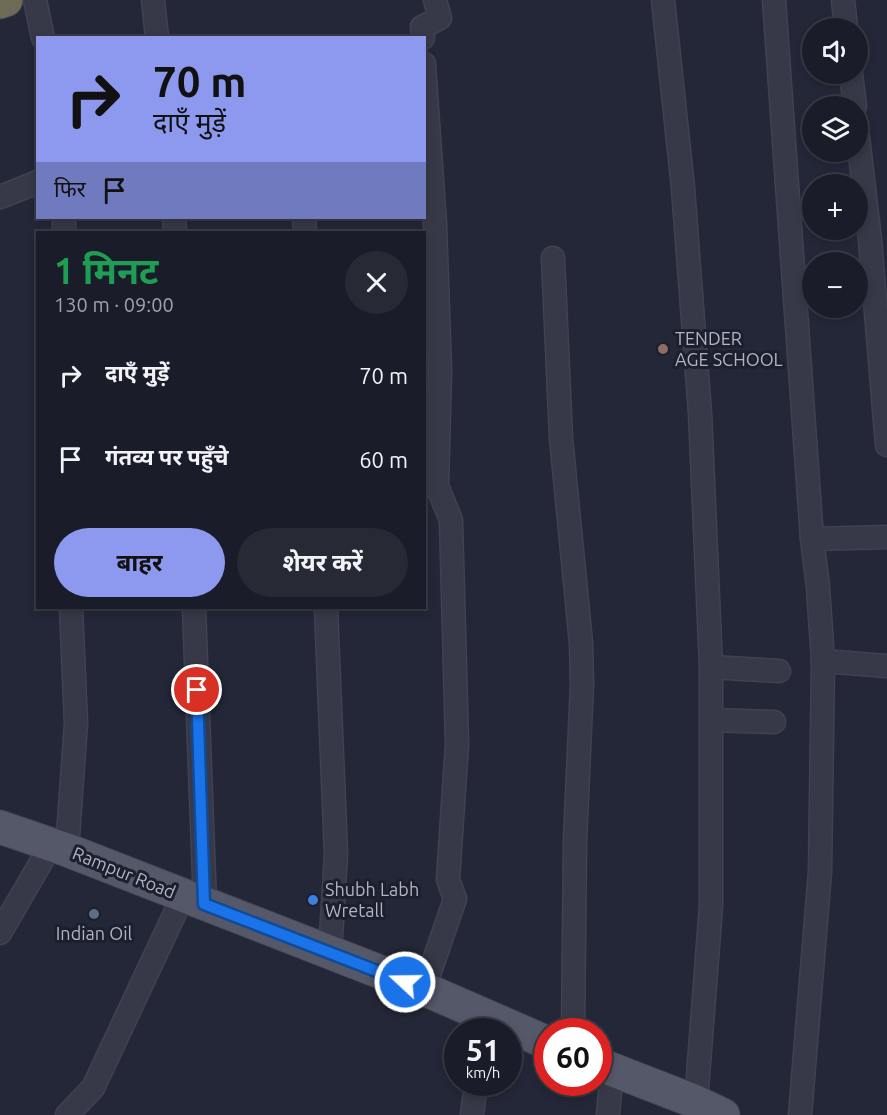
<!DOCTYPE html>
<html lang="hi">
<head>
<meta charset="utf-8">
<style>
	:root { --surface:#1a1d29; --page:#272a35; --text:#f1f3f6; --muted:#9fa2a8; --line:#383b46; --accent:#8d99ee }
	body { margin:0; font-family:Ubuntu,"Noto Sans Devanagari",sans-serif; background:var(--page); color:var(--text); height:100vh; display:flex; flex-direction:column; font-size:22px; white-space:nowrap }
	* { box-sizing:border-box; margin:0 }
	p { font-size:20px; color:var(--muted) }
	.icon { flex:none; width:33px; height:33px; fill:none; stroke:currentColor; stroke-width:2; stroke-linecap:round; stroke-linejoin:round }
	.map { position:relative; flex:1; overflow:hidden }
	.drawer { position:absolute; left:36px; top:231px; width:390px; height:378px; display:flex; flex-direction:column; background:var(--surface); border-radius:0px; box-shadow:0 3px 9px #0003,0 0 0 2px var(--line) }
	.drawer>* { flex:none }
	.hud { position:absolute; left:36px; top:36px; width:390px; height:183px; border-radius:0px; box-shadow:0 3px 9px #0003,0 0 0 2px var(--line); background:#8d99ee; color:#111; overflow:hidden }
	.buttons { position:absolute; left:802px; top:18px; display:grid; gap:12px }
	.buttons a { display:grid; place-items:center; width:66px; height:66px; border-radius:50%; background:var(--surface); box-shadow:0 3px 9px #0003,0 0 0 2px var(--line); font-size:30px }
	.speed { position:absolute; left:444px; top:1018px; display:flex; gap:12px; font-size:30px; font-weight:700; text-align:center }
	.speed>* { display:grid; place-content:center; width:78px; height:78px; border-radius:50%; background:var(--surface); box-shadow:0 3px 9px #0003,0 0 0 2px var(--line); line-height:1 }
	.speed small { font-size:15px; font-weight:400 }
	.speed .limit { border:9px solid #d22; background:#fff; color:#111 }
	.pin { position:absolute; display:grid; place-items:center; width:51px; height:51px; color:#fff; margin:-26px; border:3px solid #fff; border-radius:50%; box-shadow:0 2px 6px #0007 }
	.me { position:absolute; width:66px; margin:-33px; rotate:291deg; stroke-linejoin:round; filter:drop-shadow(0 0 4px #0008) }
	.turn { display:flex; align-items:center; gap:21px; height:126px; padding:0 18px; font-size:27px }
	.turn .icon { width:78px; height:78px; stroke-width:2.5 }
	.turn b { display:block; font-size:42px; line-height:51px }
	.then { display:flex; align-items:center; height:57px; padding:0 18px; background:#0003; gap:12px; font-size:22px }
	.round { display:grid; place-items:center; flex:none; width:63px; height:63px; border-radius:32px; background:var(--page) }
	.overview { display:flex; align-items:center; justify-content:space-between; height:102px; padding:0 18px }
	h1 { font-size:36px; font-weight:700; line-height:45px; color:#1e9e55 }
	.button { display:flex; gap:12px; margin-top:auto; padding:12px 18px }
	.button a { flex:1; height:69px; border-radius:36px; background:var(--accent); color:#111; font-size:24px; font-weight:700; line-height:69px; text-align:center }
	.button a+a { background:var(--page); color:var(--text) }
	ul { padding:0; list-style:none }
	li { display:flex; align-items:center; gap:18px; height:84px; padding:0 18px }
	li div { flex:1 }
	li b { display:block; font-size:22px }
	li em { font-style:normal }
	.map>svg:first-child { display:block }
	.lines { fill:none; stroke-linecap:round; stroke-linejoin:round }
	.street-casing { stroke:#404251; stroke-width:25 }
	.primary-casing { stroke:#404251; stroke-width:35 }
	.highway-casing { stroke:#3f4150; stroke-width:35 }
	.street { stroke:#373948; stroke-width:22 }
	.primary { stroke:#555868; stroke-width:33 }
	.highway { stroke:#6d6a55; stroke-width:33 }
	.route-casing { stroke:#114b97; stroke-width:15 }
	.route { stroke:#1a73e8; stroke-width:10 }
	.education-dot { fill:#8d6e63; stroke:#1c1f2d; stroke-width:2 }
	.shop-dot { fill:#3f7fe0; stroke:#1c1f2d; stroke-width:2 }
	.service-dot { fill:#5c6f8a; stroke:#1c1f2d; stroke-width:2 }
	.labels { text-anchor:middle; stroke-width:6; stroke-linejoin:round; paint-order:stroke }
	.poi-label { font-size:18px; fill:#b2b4c4; stroke:#1c1f2d; text-anchor:start }
	.street-label { font-size:18px; fill:#b2b4c4; stroke:#1c1f2d }
</style>
</head>
<body>
<div class="map">
<svg width="887" height="1115" viewBox="0 0 887 1115">
	<rect width="100%" height="100%" fill="#232737"/>
	<g class="lines">
		<g class="street-casing">
			<g id="street">
				<path d="M35 0 43 38"/>
				<path d="M153 0 157 38"/>
				<path d="M663 0 683 188 700 413 711 667V906L696 1102"/>
				<path d="M774 0 812 539 818 587 823 661 820 872 800 1115"/>
				<path d="M843 0 846 28"/>
				<path d="M423 38 422 27 440 18 435 0"/>
				<path d="M851 74 855 106"/>
				<path d="M858 137 870 240 887 445"/>
				<path d="M0 197 38 182"/>
				<path d="M64 218V232"/>
				<path d="M174 218 175 232"/>
				<path d="M304 218 305 232"/>
				<path d="M553 258 561 438 581 643 582 684 575 841 573 1032"/>
				<path d="M812 539 887 537"/>
				<path d="M194 608 205 904"/>
				<path d="M326 608 336 854 330 953"/>
				<path d="M823 661 887 666"/>
				<path d="M711 667 779 671"/>
				<path d="M711 720 774 722"/>
				<path d="M67 850 76 723 71 608"/>
				<path d="M0 933 51 845"/>
				<path d="M424 989 455 899 448 879 457 744 451 520 437 486 440 370 435 224 424 64"/>
				<path d="M67 1115 93 1088 183 896"/>
				<path d="M472 1115 476 1083"/>
				<path d="M608 1115 612 1068"/>
			</g>
		</g>
		<g class="primary-casing">
			<g id="primary">
				<path d="M0 827 67 850 424 989 548 1043"/>
				<path d="M598 1064 696 1102 723 1115"/>
			</g>
		</g>
		<g class="highway-casing">
			<path id="highway" d="M0 2 6 0"/>
		</g>
		<use href="#street" class="street"/>
		<use href="#primary" class="primary"/>
		<use href="#highway" class="highway"/>
	</g>
	<g class="lines">
		<g class="route-casing">
			<path id="route" d="M197 690 204 904 405 982"/>
		</g>
		<use href="#route" class="route"/>
	</g>
	<circle class="education-dot" cx="663" cy="349" r="6"/>
	<circle class="shop-dot" cx="313" cy="900" r="6"/>
	<circle class="service-dot" cx="94" cy="914" r="6"/>
	<g class="labels">
		<g class="poi-label">
			<text x="675" y="345">TENDER<tspan x="675" dy="21">AGE SCHOOL</tspan></text>
			<text x="325" y="896">Shubh Labh<tspan x="325" dy="21">Wretall</tspan></text>
			<text x="94" y="940" text-anchor="middle">Indian Oil</text>
		</g>
		<g class="street-label">
			<text transform="translate(124 873) rotate(22)" y="6">Rampur Road</text>
		</g>
	</g>
</svg>
<div class="buttons">
<a><svg class="icon" aria-label="sound" viewBox="0 0 24 24"><path d="M4 9h4l5-4v14l-5-4H4zM17 9q2 3 0 6"/></svg></a>
<a><svg class="icon" aria-label="layers" viewBox="0 0 24 24"><path d="M12 4l9 5-9 5-9-5zM3 14l9 5 9-5"/></svg></a>
<a>+</a>
<a>−</a>
</div>
<div class="speed"><div>51<small>km/h</small></div><div class="limit">60</div></div>
<div class="pin" style="left:197px;top:690px;background:#d93025"><svg class="icon" aria-label="arrive" viewBox="0 0 24 24"><path d="M6 21V4h12l-3 4 3 4H6"/></svg></div>
<svg class="me" style="left:405px;top:982px" viewBox="-20 -20 40 40"><circle r="17" fill="#1a73e8" stroke="#fff" stroke-width="3"/><path d="M0-11L8 9 0 5-8 9z" fill="#fff"/></svg>
<div class="hud">
<div class="turn"><svg class="icon" aria-label="right" viewBox="0 0 24 24"><path d="M7 20v-9h11M14 6l5 5-5 5"/></svg><div><b>70 m</b>दाएँ मुड़ें</div></div>
<div class="then">फिर<svg class="icon" aria-label="arrive" viewBox="0 0 24 24"><path d="M6 21V4h12l-3 4 3 4H6"/></svg></div>
</div>
<section class="drawer">
<div class="overview"><div><h1>1 मिनट</h1><p>130 m · 09:00</p></div><a class="round"><svg class="icon" aria-label="close" viewBox="0 0 24 24"><path d="M6 6l12 12M18 6L6 18"/></svg></a></div>
<ul>
<li><svg class="icon" aria-label="right" viewBox="0 0 24 24"><path d="M7 20v-9h11M14 6l5 5-5 5"/></svg><div><b>दाएँ मुड़ें</b></div><em>70 m</em></li>
<li><svg class="icon" aria-label="arrive" viewBox="0 0 24 24"><path d="M6 21V4h12l-3 4 3 4H6"/></svg><div><b>गंतव्य पर पहुँचे</b></div><em>60 m</em></li>
</ul>
<div class="button"><a>बाहर</a><a>शेयर करें</a></div>
</section>
</div>
</body>
</html>
